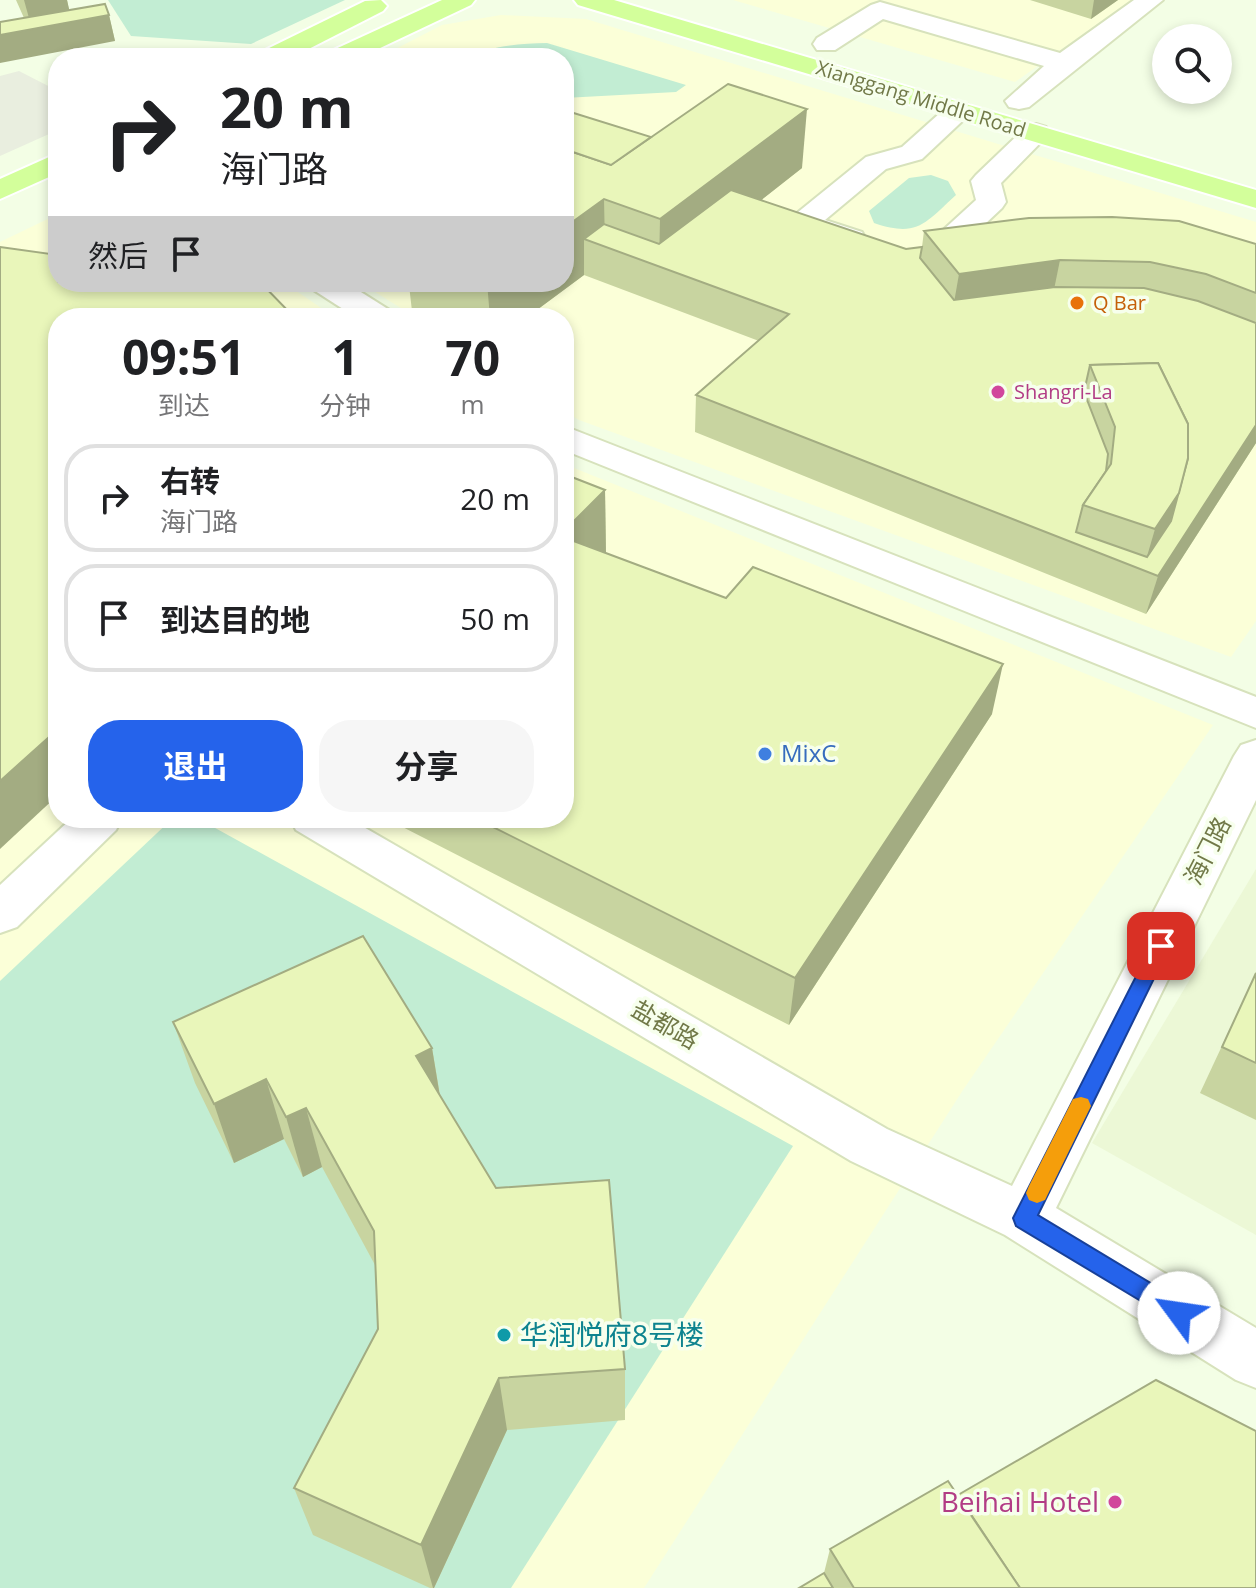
<!DOCTYPE html>
<html lang="zh">
<head>
<meta charset="utf-8">
<style>
	:root { --surface:#fff; --page:#f6f6f6; --text:#202124; --muted:#757577; --line:#e0e0e0; --accent:#2563eb }
	body { margin:0; font-family:"Open Sans","Noto Sans SC",sans-serif; background:var(--page); color:var(--text); height:100vh; display:flex; flex-direction:column; font-size:30px; white-space:nowrap }
	* { box-sizing:border-box; margin:0 }
	p { font-size:26px; color:var(--muted) }
	.icon { flex:none; width:44px; height:44px; fill:none; stroke:currentColor; stroke-width:2; stroke-linecap:round; stroke-linejoin:round }
	.map { position:relative; flex:1; overflow:hidden }
	.sheet { position:absolute; left:48px; top:308px; width:526px; height:520px; display:flex; flex-direction:column; background:var(--surface); border-radius:32px; box-shadow:0 4px 12px #0003 }
	.sheet>* { flex:none }
	.hud { position:absolute; left:48px; top:48px; width:526px; height:244px; border-radius:32px; box-shadow:0 4px 12px #0003; background:#fff; color:var(--text); overflow:hidden }
	.buttons { position:absolute; left:1152px; top:24px; display:grid; gap:16px }
	.buttons a { display:grid; place-items:center; width:80px; height:80px; border-radius:50%; background:var(--surface); box-shadow:0 4px 12px #0003; font-size:40px }
	.pin { position:absolute; display:grid; place-items:center; width:68px; height:68px; color:#fff; margin:-34px; border-radius:16px; box-shadow:0 4px 12px #0006 }
	.me { position:absolute; width:88px; margin:-44px; rotate:301deg; stroke-linejoin:round; filter:drop-shadow(0 0 6px #0008) }
	.turn { display:flex; align-items:center; gap:28px; height:168px; padding:0 40px; font-size:36px }
	.turn .icon { width:104px; height:104px; stroke-width:2.5 }
	.turn b { display:block; font-size:56px; line-height:68px }
	.then { display:flex; align-items:center; height:76px; padding:0 40px; background:#0003; gap:16px; font-size:30px }
	.eta { display:flex; justify-content:space-evenly; align-items:center; height:136px; text-align:center }
	.eta b { font-size:48px; font-weight:700; line-height:56px }
	.button { display:flex; gap:16px; margin-top:auto; padding:16px 40px }
	.button a { flex:1; height:92px; border-radius:32px; background:var(--accent); color:#fff; font-size:32px; font-weight:700; line-height:92px; text-align:center }
	.button a+a { background:var(--page); color:var(--text) }
	ul { padding:0; list-style:none }
	li { display:flex; align-items:center; gap:24px; height:108px; margin:0 16px 12px; padding:0 24px; border:4px solid var(--line); border-radius:32px }
	li div { flex:1 }
	li b { display:block; font-size:30px }
	li em { font-style:normal }
	.map>svg:first-child { display:block }
	.residential { fill:#ecf8d6 }
	.commercial { fill:#fbffd8 }
	.industrial { fill:#e9eedf }
	.green { fill:#c2edd3 }
	.lines { fill:none; stroke-linecap:round; stroke-linejoin:round }
	.minor-casing { stroke:#d7e2bc; stroke-width:4 }
	.major-casing { stroke:#fff; stroke-width:4 }
	.minor { fill:#fff; fill-rule:evenodd }
	.major { fill:#d3ff9b; fill-rule:evenodd }
	.wall { fill:#c8d4a0 }
	.shaded-wall { fill:#a3ac82 }
	.building { fill:#e9f6ba; stroke:#a3ac82; stroke-width:2; fill-rule:evenodd }
	.route { fill:#2563eb; stroke:#184099; stroke-width:2 }
	.slow { fill:#f59e0b }
	.food-dot { fill:#e8710a; stroke:#f7ffed; stroke-width:3 }
	.hotel-dot { fill:#d1479c; stroke:#f7ffed; stroke-width:3 }
	.shop-dot { fill:#3f7fe0; stroke:#f7ffed; stroke-width:3 }
	.culture-dot { fill:#0f9aa8; stroke:#f7ffed; stroke-width:3 }
	.labels { text-anchor:middle; stroke-width:7; stroke-linejoin:round; paint-order:stroke }
	.far-street-label { font-size:20px; fill:#717948; stroke:#f7ffed }
	.far-food-label { font-size:20px; fill:#c56008; stroke:#f7ffed; text-anchor:start }
	.far-hotel-label { font-size:20px; fill:#b23c85; stroke:#f7ffed; text-anchor:start }
	.shop-label { font-size:24px; fill:#366cbe; stroke:#f7ffed; text-anchor:start }
	.street-label { font-size:24px; fill:#717948; stroke:#f7ffed }
	.near-culture-label { font-size:28px; fill:#0d838f; stroke:#f7ffed; text-anchor:start }
	.near-hotel-label { font-size:28px; fill:#b23c85; stroke:#f7ffed; text-anchor:end }
</style>
</head>
<body>
<div class="map">
<svg width="1256" height="1588" viewBox="0 0 1256 1588">
	<rect width="100%" height="100%" fill="#f3fee5"/>
	<path class="residential" d="M1256 869V1235L1092 1143Z"/>
	<g class="commercial">
		<path d="M733 0H1132L1015 82Z"/>
		<path d="M501 15 586 19 1256 222V621L1231 657 579 420 564 411V318H417L359 282H564V58H378L442 25Z"/>
		<path d="M58 214V282H283L336 318H58V818H564V464L1213 725 963 1090 644 1588H0V242Z"/>
	</g>
	<path class="industrial" d="M19 71 58 91V130L0 156V76Z"/>
	<g class="green">
		<path d="M108 0H345L251 44 131 36Z"/>
		<path d="M547 43 686 85 676 92 564 98V58H467C491 45 520 44 547 43Z"/>
		<path d="M931 175 948 181 956 195C925 223 918 238 874 223L869 211 909 178Z"/>
		<path d="M173 818H197L793 1146 511 1588H0V981Z"/>
	</g>
	<g class="lines">
		<g class="minor-casing">
			<g id="minor">
				<path d="M1134 0H1163L1029 107 1019 109 1009 107 1005 101 1044 66 883 19 835 50H817L813 44 817 38 871 5 880 2 1060 53Z"/>
				<path d="M959 103 969 105 973 111 922 159 886 169 825 220 862 232 866 239 862 246 851 248 792 229 788 223 792 217 866 157 902 147 949 105Z"/>
				<path d="M1036 124 1046 127 1050 133 1001 183 1006 202 1002 208 935 271C922 274 911 273 903 262L908 255 918 253 976 200 971 181 976 175 1026 127Z"/>
				<path d="M307 282H345L391 311 395 318H357L312 289Z"/>
				<path d="M564 426 1256 697V728L564 450Z"/>
				<path d="M1256 740V800L1056 1208 1256 1328V1388L1236 1380 1005 1235 851 1161 296 830 290 818H348L887 1129 1012 1186 1234 756 1241 745Z"/>
				<path d="M72 818H122L116 830 17 927 0 933V885Z"/>
			</g>
		</g>
		<g class="major-casing">
			<g id="major">
				<path d="M381 0 387 6 383 11 291 58H257L261 52 365 1Z"/>
				<path d="M442 0H475L471 5 359 58H325L329 52Z"/>
				<path d="M574 0H614L1256 190V208L578 5Z"/>
				<path d="M58 153V173L0 199V179Z"/>
			</g>
		</g>
		<use href="#minor" class="minor"/>
		<use href="#major" class="major"/>
	</g>
	<g class="wall">
		<path d="M16 0H67L69 10 109 15 115 41 24 18Z"/>
		<path d="M1030 0H1118L1091 19Z"/>
		<path d="M564 110 651 137 802 168 761 200 906 249 922 247 924 231 1256 244V443L1146 614 695 432 696 395 759 341 584 275 526 318H430L412 311 409 285 402 282H564Z"/>
		<path d="M605 490 606 553 992 714 789 1025 385 818H564Z"/>
		<path d="M1256 973V1120L1200 1093Z"/>
		<path d="M173 1022 432 1048 440 1095 496 1188 625 1369V1420L507 1430 434 1588H430L313 1535 294 1488 378 1329 375 1265 322 1167 303 1177 284 1139 234 1163 195 1083Z"/>
		<path d="M958 1495 1256 1588H799L824 1573 830 1549Z"/>
	</g>
	<g class="shaded-wall">
		<path d="M24 0H67L72 22 109 15 115 41 0 63V35L32 29Z"/>
		<path d="M1094 0H1118L1091 19Z"/>
		<path d="M807 109 802 168 671 271 659 267 660 219Z"/>
		<path d="M604 199 605 247 584 239V275L526 318H490L487 282H564V228Z"/>
		<path d="M1060 260 1047 324 948 337 959 274Z"/>
		<path d="M1256 425V443L1146 614 1158 576Z"/>
		<path d="M605 490 606 556 564 599V531Z"/>
		<path d="M1179 493 1159 558 1143 570 1155 529Z"/>
		<path d="M1003 664 992 714 789 1025 795 978Z"/>
		<path d="M58 729V795L0 849V781Z"/>
		<path d="M432 1048 442 1109 416 1056Z"/>
		<path d="M266 1079 284 1139 234 1163 214 1104Z"/>
		<path d="M306 1108 322 1167 303 1177 286 1117Z"/>
		<path d="M499 1378 507 1430 434 1588H433L421 1545Z"/>
	</g>
	<g class="building">
		<path d="M105 4 109 15 0 35V22Z"/>
		<path d="M728 84 807 109 660 219 604 199 564 228V149L611 165Z"/>
		<path d="M564 110 651 137 611 165 564 149Z"/>
		<path d="M731 190 906 249 922 247 920 258 954 300 1055 287 1144 288 1198 301 1256 323V425L1158 576 696 395 789 314 584 239 604 224 659 244ZM1158 363 1188 424V458L1171 521 1147 557 1076 532 1083 505 1106 471 1108 454 1084 392 1090 365Z"/>
		<path d="M1112 217 1179 221 1256 244V293L1206 274 1150 262 1060 260 959 274 924 231 1029 218Z"/>
		<path d="M0 247 58 255V282H260L295 318H58V729L0 781Z"/>
		<path d="M1158 363 1188 424V458L1179 493 1155 529 1083 505 1111 464 1115 427 1090 365Z"/>
		<path d="M564 474 605 490 564 531Z"/>
		<path d="M571 540 726 598 753 567 1003 664 795 978 475 818H564V547Z"/>
		<path d="M363 936 432 1048 416 1056 496 1188 609 1180 625 1369 499 1378 421 1545 294 1488 378 1329 374 1231 306 1108 286 1117 266 1079 214 1104 173 1022Z"/>
		<path d="M1256 973V1063L1222 1047Z"/>
		<path d="M1156 1380 1256 1431V1588H1020L958 1495Z"/>
		<path d="M948 1481 1020 1588H854L830 1549Z"/>
		<path d="M824 1573 833 1588H799Z"/>
	</g>
	<path class="route" d="M1161 938 1168 941 1170 946 1038 1215 1187 1305 1190 1313 1187 1321 1179 1324 1016 1226 1013 1218 1154 941Z"/>
	<path class="slow" d="M1081 1097 1088 1099 1091 1106 1045 1200 1037 1203 1029 1200 1026 1193 1029 1186 1073 1099Z"/>
	<circle class="food-dot" cx="1077" cy="303" r="8"/>
	<g class="hotel-dot">
		<circle cx="998" cy="392" r="8"/>
		<circle cx="1115" cy="1502" r="8"/>
	</g>
	<circle class="shop-dot" cx="765" cy="754" r="8"/>
	<circle class="culture-dot" cx="504" cy="1335" r="8"/>
	<g class="labels">
		<g class="far-street-label">
			<text transform="translate(921 99) rotate(17)" y="7">Xianggang Middle Road</text>
		</g>
		<g class="far-food-label">
			<text x="1093" y="310">Q Bar</text>
		</g>
		<g class="far-hotel-label">
			<text x="1014" y="399">Shangri-La</text>
		</g>
		<g class="shop-label">
			<text x="781" y="762">MixC</text>
		</g>
		<g class="street-label">
			<text transform="translate(1208 851) rotate(-63)" y="8">海门路</text>
			<text transform="translate(665 1025) rotate(30)" y="8">盐都路</text>
		</g>
		<g class="near-culture-label">
			<text x="520" y="1345">华润悦府8号楼</text>
		</g>
		<g class="near-hotel-label">
			<text x="1099" y="1512">Beihai Hotel</text>
		</g>
	</g>
</svg>
<div class="buttons">
<a><svg class="icon" aria-label="search" viewBox="0 0 24 24"><circle cx="10" cy="10" r="6"/><path d="M15 15l6 6"/></svg></a>
</div>
<div class="pin" style="left:1161px;top:946px;background:#d93025"><svg class="icon" aria-label="arrive" viewBox="0 0 24 24"><path d="M6 21V4h12l-3 4 3 4H6"/></svg></div>
<svg class="me" style="left:1179px;top:1313px" viewBox="-20 -20 40 40"><circle r="19" fill="#fff"/><path d="M0-13L10 11 0 6-10 11z" fill="#2563eb"/></svg>
<div class="hud">
<div class="turn"><svg class="icon" aria-label="right" viewBox="0 0 24 24"><path d="M7 20v-9h11M14 6l5 5-5 5"/></svg><div><b>20 m</b>海门路</div></div>
<div class="then">然后<svg class="icon" aria-label="arrive" viewBox="0 0 24 24"><path d="M6 21V4h12l-3 4 3 4H6"/></svg></div>
</div>
<section class="sheet">
<div class="eta">
<div><b>09:51</b><p>到达</p></div>
<div><b>1</b><p>分钟</p></div>
<div><b>70</b><p>m</p></div>
</div>
<ul>
<li><svg class="icon" aria-label="right" viewBox="0 0 24 24"><path d="M7 20v-9h11M14 6l5 5-5 5"/></svg><div><b>右转</b><p>海门路</p></div><em>20 m</em></li>
<li><svg class="icon" aria-label="arrive" viewBox="0 0 24 24"><path d="M6 21V4h12l-3 4 3 4H6"/></svg><div><b>到达目的地</b></div><em>50 m</em></li>
</ul>
<div class="button"><a>退出</a><a>分享</a></div>
</section>
</div>
</body>
</html>
